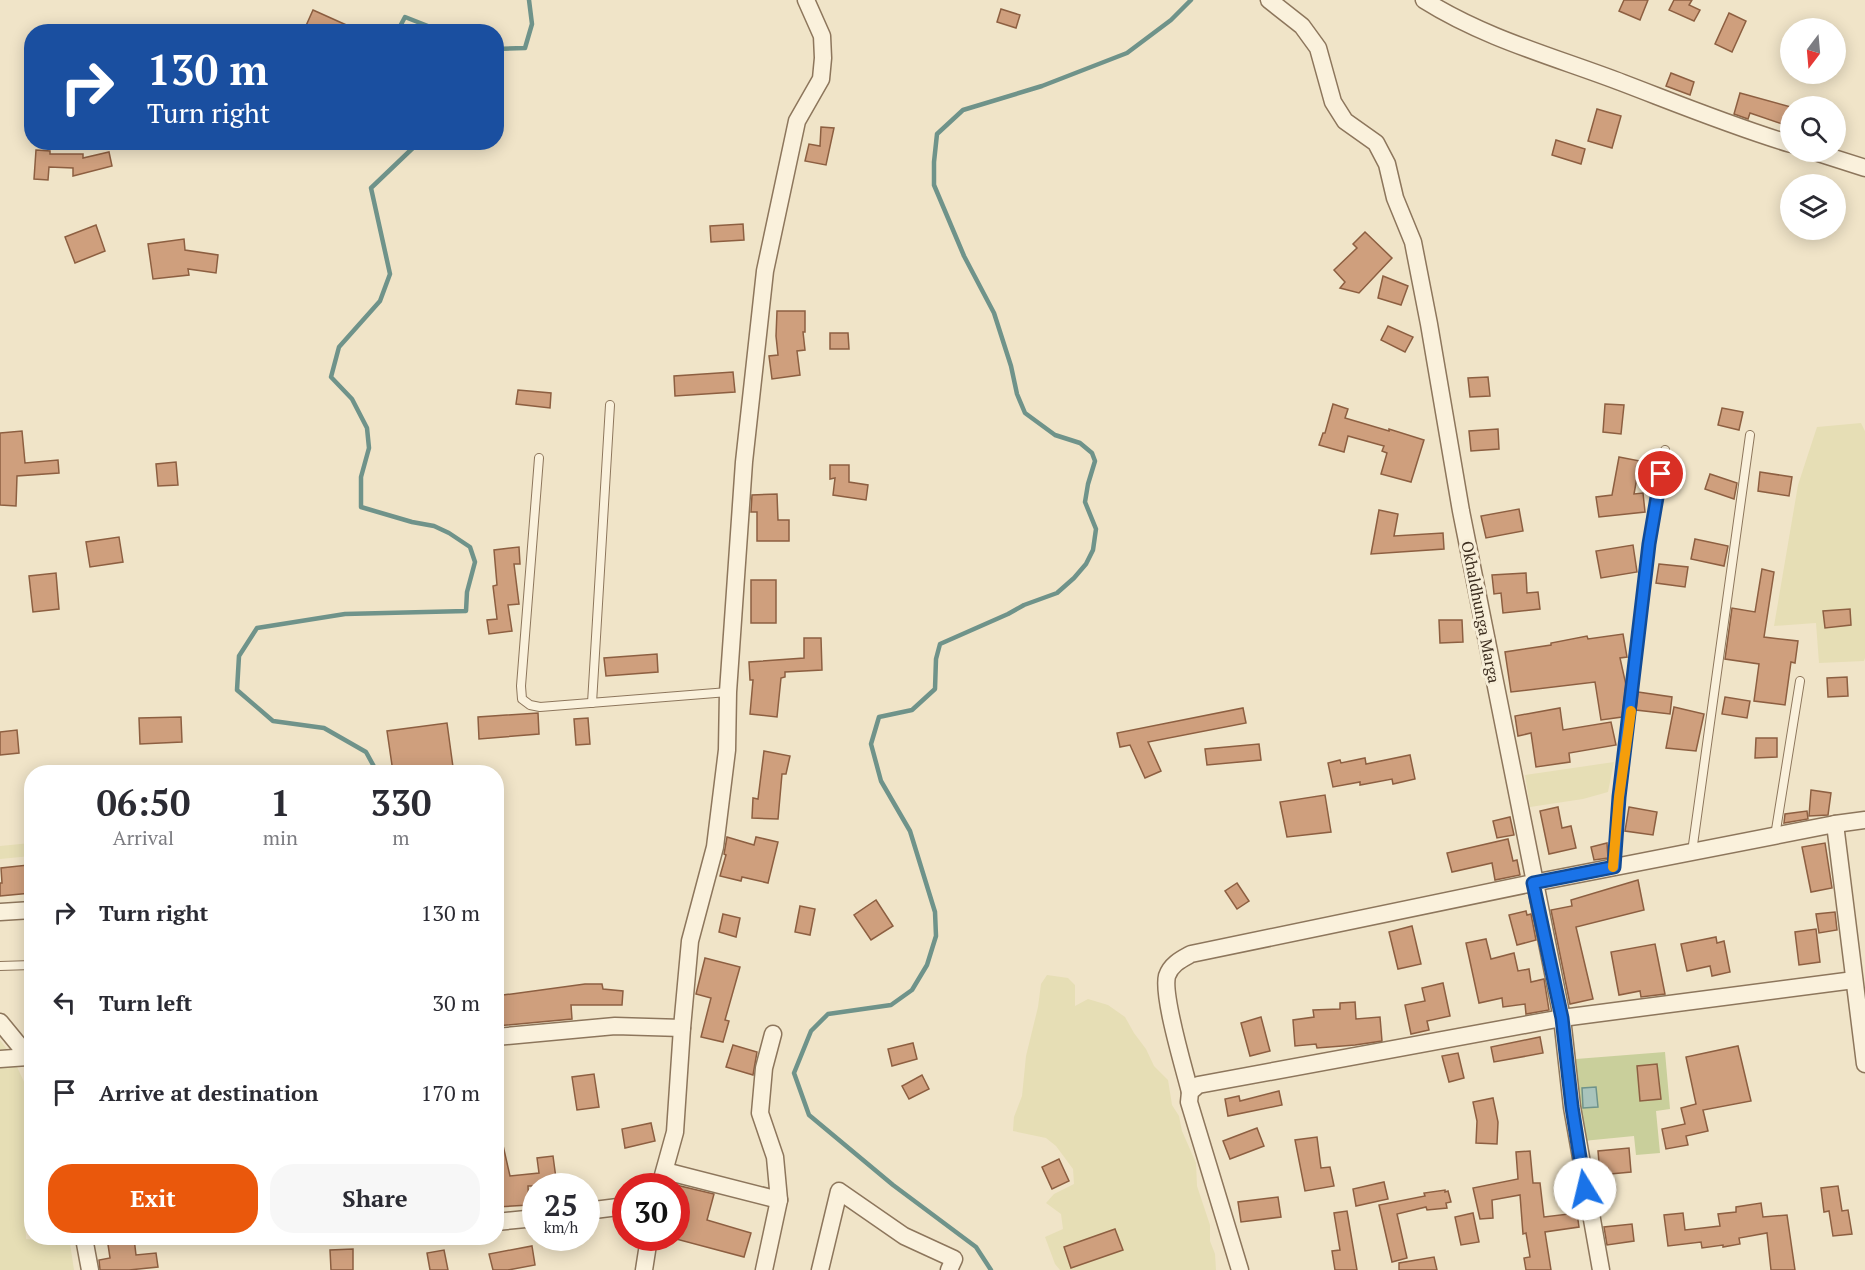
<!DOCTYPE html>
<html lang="en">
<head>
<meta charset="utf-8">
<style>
	:root { --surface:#fff; --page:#f7f7f7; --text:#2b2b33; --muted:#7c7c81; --accent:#ea580c }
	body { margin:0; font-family:"PT Serif",serif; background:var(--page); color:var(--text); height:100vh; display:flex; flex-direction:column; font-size:22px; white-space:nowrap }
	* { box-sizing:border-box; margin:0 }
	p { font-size:20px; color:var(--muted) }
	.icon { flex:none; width:33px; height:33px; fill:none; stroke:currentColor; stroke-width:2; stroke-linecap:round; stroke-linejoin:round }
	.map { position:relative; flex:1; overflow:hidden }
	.drawer { position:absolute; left:24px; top:765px; width:480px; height:480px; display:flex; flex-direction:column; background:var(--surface); border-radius:24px; box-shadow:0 3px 15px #0003 }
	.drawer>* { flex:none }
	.top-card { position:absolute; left:24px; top:24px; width:480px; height:126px; border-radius:24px; box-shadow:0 3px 15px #0003; background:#1a4fa0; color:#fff; overflow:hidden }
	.needle { width:39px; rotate:196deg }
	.tools { position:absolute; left:1780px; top:18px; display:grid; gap:12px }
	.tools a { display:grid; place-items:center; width:66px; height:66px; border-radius:50%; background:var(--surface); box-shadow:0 3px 15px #0003; font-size:30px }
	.speed { position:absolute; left:522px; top:1173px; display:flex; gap:12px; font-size:30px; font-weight:700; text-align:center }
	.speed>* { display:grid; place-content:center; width:78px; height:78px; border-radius:50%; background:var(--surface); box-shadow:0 3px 15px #0003; line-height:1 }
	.speed small { font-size:15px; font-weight:400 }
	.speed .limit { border:9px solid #d22; background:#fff; color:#111 }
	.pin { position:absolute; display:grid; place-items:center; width:51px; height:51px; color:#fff; margin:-26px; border:3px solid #fff; border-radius:50%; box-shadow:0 2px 6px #0007 }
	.me { position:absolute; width:66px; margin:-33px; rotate:351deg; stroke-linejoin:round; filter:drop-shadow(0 0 4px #0008) }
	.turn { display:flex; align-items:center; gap:21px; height:126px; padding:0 24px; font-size:27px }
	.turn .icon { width:78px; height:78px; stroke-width:2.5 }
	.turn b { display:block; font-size:42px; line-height:51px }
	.eta { display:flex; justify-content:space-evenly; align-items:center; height:102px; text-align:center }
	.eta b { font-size:36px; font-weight:700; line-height:42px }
	.button { display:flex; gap:12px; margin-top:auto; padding:12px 24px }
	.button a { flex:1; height:69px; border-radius:24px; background:var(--accent); color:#fff; font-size:24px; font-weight:700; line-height:69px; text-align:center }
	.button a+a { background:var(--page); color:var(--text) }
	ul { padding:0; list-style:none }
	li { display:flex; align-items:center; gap:18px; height:90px; padding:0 24px }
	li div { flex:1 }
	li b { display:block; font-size:22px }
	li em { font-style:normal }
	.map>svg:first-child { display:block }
	.farmland { fill:#e6deb5 }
	.green { fill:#c9cf9b }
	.water { fill:#a9c4bc; stroke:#6f938a; stroke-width:1.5 }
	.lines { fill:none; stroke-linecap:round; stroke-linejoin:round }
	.stream { stroke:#6f938a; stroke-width:4.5 }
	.building { fill:#cf9f7d; stroke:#8d5f41; stroke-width:1.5 }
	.service-casing { stroke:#8d765c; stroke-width:10 }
	.minor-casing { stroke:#8d765c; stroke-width:19 }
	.service { stroke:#faf1dc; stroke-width:8 }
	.minor { stroke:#faf1dc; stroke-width:16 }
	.route-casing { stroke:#114b97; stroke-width:15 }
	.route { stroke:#1a73e8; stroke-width:10 }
	.slow { stroke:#f59e0b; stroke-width:10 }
	.labels { text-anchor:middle; stroke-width:6; stroke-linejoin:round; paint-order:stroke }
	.street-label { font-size:16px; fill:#3d2e20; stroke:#f7eed8 }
</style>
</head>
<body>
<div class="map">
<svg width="1865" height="1270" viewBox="0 0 1865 1270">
	<rect width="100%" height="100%" fill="#f0e4c8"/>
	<g class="farmland">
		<path d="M1861 423 1865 431V658L1864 661 1819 663 1816 623 1774 626 1798 485 1817 427Z"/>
		<path d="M1614 762 1608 792 1583 799 1530 807 1525 775Z"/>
		<path d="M31 843V856L0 859V846Z"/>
		<path d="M1047 975 1068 978 1075 985V1006L1088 999 1108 1005 1125 1017 1134 1033 1146 1049 1154 1066 1168 1080 1172 1105 1179 1116 1182 1131 1196 1163 1197 1186 1210 1225V1241L1215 1254 1216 1270H1060L1055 1264 1045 1237 1063 1229 1061 1214 1046 1203 1054 1194 1074 1184 1073 1169 1056 1146 1046 1138 1013 1131 1014 1117 1022 1096 1026 1056 1038 1007 1041 984Z"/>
		<path d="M0 1040 12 1056 31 1097 32 1196 24 1197 26 1239 70 1243 74 1270H0Z"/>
	</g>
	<path class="green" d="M1665 1052 1670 1109 1656 1111 1660 1153 1636 1155 1634 1136 1583 1141 1576 1059Z"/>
	<path class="water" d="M1596 1087 1598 1107 1583 1108 1582 1088Z"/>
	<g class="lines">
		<g class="stream">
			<path d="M397 32 405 17 443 32"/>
			<path d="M496 49 525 48 532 24 529 0"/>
			<path d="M377 772 366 752 324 728 273 721 237 690 239 656 257 628 345 614 466 611 467 592 475 562 470 547 449 533 434 526 412 522 361 507V477L369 448 367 428 352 399 331 377 339 347 380 301 390 274 371 188 416 145V142"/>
			<path d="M991 1270 976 1247 893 1185 809 1115 794 1073 811 1031 828 1014 891 1005 912 990 927 965 936 936 935 912 910 831 881 781 871 744 879 717 912 710 935 689 936 659 940 644 1008 614 1024 605 1057 593 1074 578 1086 564 1093 550 1096 529 1085 502 1088 484 1095 461 1092 453 1080 443 1055 435 1025 413 1017 394 1011 366 994 313 964 256 934 185V162L937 134 963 110 1042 86 1127 53 1171 20 1191 0"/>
		</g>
	</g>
	<g class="building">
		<path d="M1624 0H1648L1640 20 1619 11Z"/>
		<path d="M1674 0H1692L1689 5 1700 10 1694 21 1669 10Z"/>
		<path d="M1001 9 1020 15 1016 28 997 22Z"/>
		<path d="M313 10 362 32H312L305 28Z"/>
		<path d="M1729 13 1746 21 1732 52 1715 44Z"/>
		<path d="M1671 73 1694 82 1690 95 1666 86Z"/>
		<path d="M1740 93 1791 107V127L1750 113 1748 119 1734 114Z"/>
		<path d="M1597 109 1621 116 1612 148 1588 141Z"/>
		<path d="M821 127 834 128 826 165 805 161 809 144 820 146Z"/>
		<path d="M1556 140 1585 149 1581 164 1552 155Z"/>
		<path d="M36 150 50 151V154H83V158L109 152 112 166 73 176V168L49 167 48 180 34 179Z"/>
		<path d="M743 224 744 240 711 242 710 226Z"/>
		<path d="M96 225 105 251 75 263 65 237Z"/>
		<path d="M1365 232 1392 258 1359 293 1340 288 1345 282 1334 270 1357 248 1353 244Z"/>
		<path d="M184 239 185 250 218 255 216 273 188 269 189 275 153 279 148 244Z"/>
		<path d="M1383 276 1408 286 1401 305 1378 298Z"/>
		<path d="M777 311H805V332H803L805 350 797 351 800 375 772 379 769 356 778 355 776 336Z"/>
		<path d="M1388 326 1413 337 1405 352 1381 340Z"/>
		<path d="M830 333H848L849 349H830Z"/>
		<path d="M733 372 735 392 675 396 674 376Z"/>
		<path d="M1488 377 1490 396 1470 397 1468 378Z"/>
		<path d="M518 390 551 393 550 408 516 404Z"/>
		<path d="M1333 404 1348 409 1345 418 1389 431V429L1424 440 1411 482 1381 474 1387 453 1382 451 1384 446 1348 436 1344 452 1319 445 1323 433H1325Z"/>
		<path d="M1605 404 1624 405 1621 434 1603 432Z"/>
		<path d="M1722 408 1743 412 1739 430 1718 425Z"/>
		<path d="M1498 429 1499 449 1471 451 1469 431Z"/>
		<path d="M22 431 25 463 58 460 59 473 17 476 16 506 0 505V433Z"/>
		<path d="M1619 457 1640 461 1634 494 1643 493 1645 512 1599 517 1596 497 1612 495Z"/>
		<path d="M176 462 178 485 158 486 156 464Z"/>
		<path d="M830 465H849V482L868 485 866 500 833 495 835 478 830 479Z"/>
		<path d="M1760 472 1792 477 1789 496 1758 491Z"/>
		<path d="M1710 474 1737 483 1734 499 1705 489Z"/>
		<path d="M777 494 778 520H789V541H757V512H751L752 495Z"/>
		<path d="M1519 509 1523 531 1486 538 1481 516Z"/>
		<path d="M1379 510 1398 514 1394 536 1443 533 1444 549 1371 554Z"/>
		<path d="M119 537 123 562 90 567 86 542Z"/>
		<path d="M1695 539 1728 546 1724 566 1691 559Z"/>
		<path d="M1633 545 1637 572 1601 578 1596 551Z"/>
		<path d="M519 547 520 564H514L519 604 508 605 512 631 489 634 487 620 497 619 493 586 497 585 494 550Z"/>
		<path d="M1659 564 1688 567 1685 587 1656 583Z"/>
		<path d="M1762 569 1774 572 1764 637 1798 641 1795 663 1791 662 1785 705 1754 701 1759 664 1725 659 1732 608 1755 612Z"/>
		<path d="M56 573 59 609 33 612 29 576Z"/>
		<path d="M1526 573 1527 593 1538 592 1540 609 1503 613 1501 593 1494 594 1492 575Z"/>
		<rect x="751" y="580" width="25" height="43"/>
		<path d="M1850 609 1851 625 1825 628 1823 611Z"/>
		<path d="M1439 620H1462L1463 642 1440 643Z"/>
		<path d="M1623 634 1627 657 1620 658 1626 685 1622 717 1601 720 1595 682 1511 692 1505 652 1551 645V643L1587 636 1588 639Z"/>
		<path d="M804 638H821L822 670 785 672V677L781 678 777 717 750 714 753 680H750L749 662 804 658Z"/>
		<path d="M657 654 658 672 606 676 604 658Z"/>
		<path d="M1847 677 1848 696 1828 697 1827 678Z"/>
		<path d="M1638 692 1672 697 1670 714 1636 710Z"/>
		<path d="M1725 697 1750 701 1747 718 1722 714Z"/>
		<path d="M1674 707 1704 714 1696 751 1666 748Z"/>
		<path d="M1243 708 1246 723 1148 742 1161 771 1145 778 1130 745 1120 747 1117 733Z"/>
		<path d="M1560 708 1563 730 1611 722 1616 745 1569 753 1570 762 1536 767 1531 733 1518 736 1515 716Z"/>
		<path d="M538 713 539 734 479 739 478 717Z"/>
		<path d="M181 717 182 742 140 744 139 718Z"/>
		<path d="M588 718 590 744 576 745 574 719Z"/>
		<path d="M447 723 453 767 411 772H393L387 731Z"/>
		<path d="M17 730 19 753 0 755V732Z"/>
		<path d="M1756 738H1777V757L1755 758Z"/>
		<path d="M1259 744 1261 760 1207 765 1205 749Z"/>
		<path d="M764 751 790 756 786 774H782L778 819 752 818 753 798 758 799Z"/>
		<path d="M1410 755 1415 779 1393 784 1392 779 1360 785V782L1333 787 1328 763 1340 760 1341 763 1365 758 1366 764Z"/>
		<path d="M1811 790 1831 793 1828 815 1809 816Z"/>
		<path d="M1325 795 1331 832 1287 837 1280 802Z"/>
		<path d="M1558 807 1562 828 1571 826 1576 848 1549 854 1540 811Z"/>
		<path d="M1629 807 1657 812 1653 835 1625 831Z"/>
		<path d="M1807 811 1808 819 1784 823 1785 814Z"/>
		<path d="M1510 817 1514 835 1497 838 1493 821Z"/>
		<path d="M727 837 754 845 756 837 778 842 768 883 742 877 741 881 720 876 726 855 724 854Z"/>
		<path d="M1508 839 1513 861 1517 860 1520 875 1495 880 1492 863 1452 872 1447 853Z"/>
		<path d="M1607 843 1608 858 1594 860 1591 847Z"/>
		<path d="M1825 843 1832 888 1811 892 1802 847Z"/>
		<path d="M28 865 31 893 0 896V883H2L1 868Z"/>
		<path d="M1638 880 1644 910 1576 927 1593 999 1570 1004 1551 910 1572 906 1571 900Z"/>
		<path d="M1237 883 1249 901 1237 909 1225 891Z"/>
		<path d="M876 900 893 926 871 940 854 915Z"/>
		<path d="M800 906 815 909 810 935 795 932Z"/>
		<path d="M1526 911 1527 915 1531 914 1536 940 1517 945 1509 915Z"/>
		<path d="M1835 912 1837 930 1819 933 1816 914Z"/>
		<path d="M723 914 740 918 736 937 719 932Z"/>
		<path d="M1412 926 1421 964 1398 969 1389 932Z"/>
		<path d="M1816 929 1820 962 1799 965 1795 932Z"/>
		<path d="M1716 937 1717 943 1724 941 1730 972 1712 976 1710 966 1687 971 1681 944Z"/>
		<path d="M1486 939 1491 959 1514 953 1518 971 1529 969 1531 982 1544 979 1549 1010 1526 1014 1525 1004 1503 1007 1502 998 1479 1003 1466 943Z"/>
		<path d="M1655 944 1665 994 1641 997 1640 991 1619 995 1611 952Z"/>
		<path d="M705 958 740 967 725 1020 729 1021 723 1042 701 1037 711 998 696 994Z"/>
		<path d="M1443 983 1450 1016 1427 1021 1429 1030 1411 1034 1405 1005 1425 1001 1422 988Z"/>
		<path d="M585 984H602L603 989 623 991 622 1005H571L572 1019 496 1026V996Z"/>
		<path d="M1355 1002 1356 1019 1380 1017 1382 1041 1355 1045 1317 1048 1316 1044 1295 1046 1293 1020 1314 1017 1313 1010 1340 1009V1003Z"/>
		<path d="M1261 1017 1270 1051 1250 1056 1241 1023Z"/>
		<path d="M1540 1037 1543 1053 1494 1062 1491 1047Z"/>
		<path d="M913 1043 917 1059 892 1066 888 1049Z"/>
		<path d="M733 1045 757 1052 753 1075 726 1067Z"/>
		<path d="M1738 1046 1751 1101 1703 1110 1708 1131 1686 1136 1688 1145 1666 1149 1662 1129 1685 1124 1681 1108 1696 1104 1686 1057Z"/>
		<path d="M1458 1053 1464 1078 1449 1082 1442 1056Z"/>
		<path d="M1657 1064 1661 1099 1640 1101 1637 1066Z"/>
		<path d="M594 1074 599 1107 577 1110 572 1077Z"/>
		<path d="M922 1075 929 1089 909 1099 902 1086Z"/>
		<path d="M1279 1091 1282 1105 1228 1116 1225 1099 1239 1096 1240 1101Z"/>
		<path d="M1493 1098 1498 1122 1497 1144 1476 1143 1477 1121 1473 1102Z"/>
		<path d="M651 1123 655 1141 625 1148 622 1129Z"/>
		<path d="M1257 1128 1264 1146 1230 1159 1223 1141Z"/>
		<path d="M1317 1137 1321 1168 1330 1167 1334 1186 1305 1191 1295 1140Z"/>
		<path d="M502 1141 510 1176 539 1173 537 1158 553 1156 557 1186H528L529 1205 496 1207V1142Z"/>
		<path d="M1629 1148 1631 1172 1600 1175 1598 1151Z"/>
		<path d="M1530 1151 1533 1183H1540L1544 1217 1577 1213 1579 1227 1545 1232 1551 1270H1526L1524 1258 1530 1257 1526 1233 1523 1234 1520 1195 1492 1200 1493 1218 1480 1219 1473 1188 1518 1179 1516 1152Z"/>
		<path d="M1059 1159 1069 1181 1052 1189 1042 1167Z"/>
		<path d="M1384 1182 1388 1199 1356 1206 1353 1189Z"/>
		<path d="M676 1185 714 1194 707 1220 751 1233 744 1257 676 1239V1222L681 1203 676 1202Z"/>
		<path d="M1838 1186 1842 1211 1848 1210 1852 1234 1833 1236 1829 1211 1824 1212 1821 1188Z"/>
		<path d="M1445 1190V1192L1448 1191 1451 1202 1446 1203 1447 1208 1427 1210 1426 1207 1397 1214 1407 1258 1392 1262 1379 1205 1425 1196 1424 1193Z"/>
		<path d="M1278 1197 1281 1217 1241 1222 1238 1202Z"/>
		<path d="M1761 1203 1763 1217 1787 1215 1795 1270H1771L1767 1233 1739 1238 1740 1244 1723 1247V1245L1702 1248 1701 1242 1668 1246 1664 1215 1683 1213 1685 1230 1720 1226 1718 1214 1736 1212V1207Z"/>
		<path d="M1347 1211 1357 1270H1335L1332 1251 1340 1250 1334 1213Z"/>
		<path d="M1473 1213 1479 1242 1461 1245 1455 1217Z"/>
		<path d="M1632 1224 1634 1241 1607 1245 1604 1227Z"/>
		<path d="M1115 1229 1123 1250 1071 1268 1064 1247Z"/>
		<path d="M107 1238H134L136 1255 156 1253 158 1267 129 1270H100L99 1260 110 1258Z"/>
		<path d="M532 1246 535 1265 508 1270H493L489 1254Z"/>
		<path d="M353 1249V1270H331L330 1250Z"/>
		<path d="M444 1250 448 1270H430L427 1253Z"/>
		<path d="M1434 1257 1437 1270H1399V1263Z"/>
	</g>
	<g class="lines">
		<g class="service-casing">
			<g id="service">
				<path d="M539 458 521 686 522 699 530 705 540 707 728 692"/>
				<path d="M592 703 610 405"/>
				<path d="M1775 836 1800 681"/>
				<path d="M1692 852 1750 435"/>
				<path d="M1614 867 1619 797 1649 544 1665 450"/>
				<path d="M0 966 32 965"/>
			</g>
		</g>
		<g class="minor-casing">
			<g id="minor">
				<path d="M1269 0 1302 26 1318 48 1333 102 1345 121 1376 143 1387 164 1395 198 1413 242 1429 324 1461 511 1562 1018 1572 1107 1601 1270"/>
				<path d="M1424 0C1486 39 1555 57 1623 83 1678 104 1734 127 1791 144"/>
				<path d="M1815 152 1865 168"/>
				<path d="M1835 824 1865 820"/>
				<path d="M0 912 32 910"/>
				<path d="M0 1022 32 1061"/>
				<path d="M496 1037 615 1026 682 1028"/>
				<path d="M0 1059 28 1057"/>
				<path d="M1190 1092C1184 1068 1162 996 1167 976 1171 964 1182 959 1191 954L1533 883 1835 824 1865 1064"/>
				<path d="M665 1171 779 1200"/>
				<path d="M660 1186 675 1132 682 1028 690 941 715 847 727 750 728 692 744 462 765 271 797 121 821 79 823 58 822 36 806 0"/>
				<path d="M586 1211 626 1206"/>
				<path d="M496 1222 536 1218"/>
				<path d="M84 1238 90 1270"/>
				<path d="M644 1270 649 1238"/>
				<path d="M764 1270 779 1200 775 1157 760 1113 764 1068 773 1034"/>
				<path d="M820 1270 839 1191 904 1236 954 1259 949 1270"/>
				<path d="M1240 1270 1189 1102 1190 1092 1198 1085 1562 1018 1854 980"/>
			</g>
		</g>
		<use href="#service" class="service"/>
		<use href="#minor" class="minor"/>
	</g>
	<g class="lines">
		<g class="route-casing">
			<path id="route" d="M1585 1189 1572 1107 1562 1018 1533 883 1614 867 1619 797 1649 544 1661 474"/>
		</g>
		<use href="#route" class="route"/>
		<path class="slow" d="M1613 867 1619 797 1631 711"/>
	</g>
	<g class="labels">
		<g class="street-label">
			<text transform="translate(1481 612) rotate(79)" y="6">Okhaldhunga Marga</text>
		</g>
	</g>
</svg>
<div class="tools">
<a><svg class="needle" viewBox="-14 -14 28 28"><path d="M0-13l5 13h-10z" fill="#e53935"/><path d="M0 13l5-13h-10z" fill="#7c7c81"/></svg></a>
<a><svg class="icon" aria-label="search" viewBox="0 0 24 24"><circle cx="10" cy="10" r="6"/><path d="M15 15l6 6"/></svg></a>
<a><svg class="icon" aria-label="layers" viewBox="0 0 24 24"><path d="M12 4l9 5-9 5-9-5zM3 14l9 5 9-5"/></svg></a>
</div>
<div class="speed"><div>25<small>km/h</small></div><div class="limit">30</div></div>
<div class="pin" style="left:1661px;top:474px;background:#d93025"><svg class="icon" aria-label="arrive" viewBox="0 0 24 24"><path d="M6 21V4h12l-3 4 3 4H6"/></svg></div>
<svg class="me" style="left:1585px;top:1189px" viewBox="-20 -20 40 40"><circle r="19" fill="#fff"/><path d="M0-13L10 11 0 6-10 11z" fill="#1a73e8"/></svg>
<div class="top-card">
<div class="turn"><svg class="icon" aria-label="right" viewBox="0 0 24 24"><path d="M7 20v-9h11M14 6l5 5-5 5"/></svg><div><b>130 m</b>Turn right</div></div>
</div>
<section class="drawer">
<div class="eta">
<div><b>06:50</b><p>Arrival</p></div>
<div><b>1</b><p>min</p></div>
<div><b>330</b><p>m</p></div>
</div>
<ul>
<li><svg class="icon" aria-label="right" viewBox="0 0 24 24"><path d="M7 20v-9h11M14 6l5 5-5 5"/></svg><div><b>Turn right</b></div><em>130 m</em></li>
<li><svg class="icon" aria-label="left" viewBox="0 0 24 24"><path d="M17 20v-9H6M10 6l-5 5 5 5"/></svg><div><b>Turn left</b></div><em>30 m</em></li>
<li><svg class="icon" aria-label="arrive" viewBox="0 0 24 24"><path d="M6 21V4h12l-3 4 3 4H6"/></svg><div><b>Arrive at destination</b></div><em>170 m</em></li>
</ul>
<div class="button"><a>Exit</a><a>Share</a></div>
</section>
</div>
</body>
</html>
